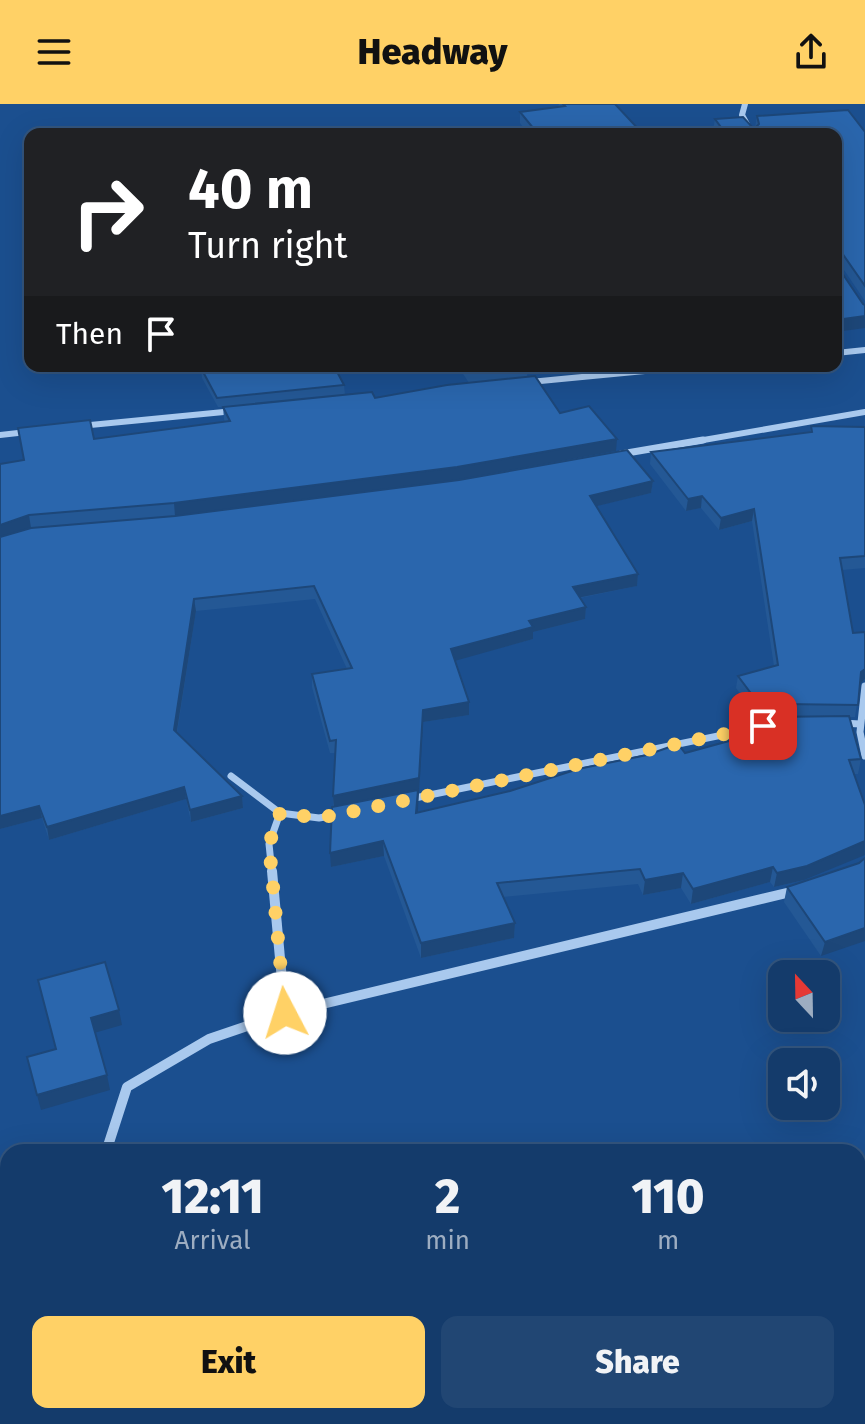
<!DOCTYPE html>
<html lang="en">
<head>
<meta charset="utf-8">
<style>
	:root { --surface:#143b6b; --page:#214673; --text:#f1f3f6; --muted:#9dadc1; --line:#33557e; --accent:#ffd166 }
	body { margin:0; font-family:"Fira Sans",sans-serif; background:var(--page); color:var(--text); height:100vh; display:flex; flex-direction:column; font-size:30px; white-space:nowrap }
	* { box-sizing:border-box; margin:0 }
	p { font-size:26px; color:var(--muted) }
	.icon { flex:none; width:44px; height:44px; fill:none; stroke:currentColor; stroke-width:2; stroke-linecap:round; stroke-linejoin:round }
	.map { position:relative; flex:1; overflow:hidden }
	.side { position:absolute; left:0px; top:1040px; width:866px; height:280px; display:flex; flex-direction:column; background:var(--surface); border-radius:24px 24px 0 0; box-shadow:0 8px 32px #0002,0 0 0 2px var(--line) }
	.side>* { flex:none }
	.guide { position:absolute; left:24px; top:24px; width:818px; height:244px; border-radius:16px; box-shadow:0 8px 32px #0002,0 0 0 2px var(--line); background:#202124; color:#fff; overflow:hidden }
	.needle { width:52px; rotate:338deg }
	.buttons { position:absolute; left:768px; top:856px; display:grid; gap:16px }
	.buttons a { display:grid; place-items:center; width:72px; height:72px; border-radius:16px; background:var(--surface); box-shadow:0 8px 32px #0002,0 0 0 2px var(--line); font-size:40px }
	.pin { position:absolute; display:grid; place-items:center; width:68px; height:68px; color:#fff; margin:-34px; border-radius:16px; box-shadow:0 4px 12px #0006 }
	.me { position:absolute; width:88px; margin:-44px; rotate:355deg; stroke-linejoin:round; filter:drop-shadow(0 0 6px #0008) }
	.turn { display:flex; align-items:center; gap:28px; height:168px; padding:0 32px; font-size:36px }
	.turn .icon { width:104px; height:104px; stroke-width:2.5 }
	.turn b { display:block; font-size:56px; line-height:68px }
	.then { display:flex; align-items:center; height:76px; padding:0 32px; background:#0003; gap:16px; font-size:30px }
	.eta { display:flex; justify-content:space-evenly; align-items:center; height:136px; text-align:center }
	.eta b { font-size:48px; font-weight:800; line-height:56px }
	.action { display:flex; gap:16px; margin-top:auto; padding:16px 32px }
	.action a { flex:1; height:92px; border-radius:16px; background:var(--accent); color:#111; font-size:32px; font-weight:800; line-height:92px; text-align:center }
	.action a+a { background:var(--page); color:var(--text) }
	header { display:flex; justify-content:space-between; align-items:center; height:104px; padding:0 32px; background:var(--accent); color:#111; font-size:36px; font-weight:800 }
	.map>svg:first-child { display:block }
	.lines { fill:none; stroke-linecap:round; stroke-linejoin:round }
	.street-far2 { stroke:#a9c9ee; stroke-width:6 }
	.street-far1 { stroke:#a9c9ee; stroke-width:7 }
	.street { stroke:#a9c9ee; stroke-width:10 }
	.wall { fill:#245895 }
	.shaded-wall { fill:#1d4779 }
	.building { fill:#2a66ad; stroke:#1d4779; stroke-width:2 }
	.route { stroke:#ffd166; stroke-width:14; stroke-dasharray:0 25.2 }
</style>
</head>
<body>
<header><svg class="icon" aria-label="menu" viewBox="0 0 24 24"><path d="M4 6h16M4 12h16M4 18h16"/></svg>Headway<svg class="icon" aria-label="share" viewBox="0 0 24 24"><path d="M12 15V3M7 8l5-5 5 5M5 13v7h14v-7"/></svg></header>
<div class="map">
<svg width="865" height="1320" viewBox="0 0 865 1320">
	<rect width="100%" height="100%" fill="#1b4f8f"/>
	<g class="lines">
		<g class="street-far2">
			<path d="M745 0 742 11 752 30"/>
			<path d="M836 249 865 246"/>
			<path d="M530 278 697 262"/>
			<path d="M80 322 234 307"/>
			<path d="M0 331 27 328"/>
			<path d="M692 338 865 308"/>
		</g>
		<g class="street-far1">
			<path d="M621 350 703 336"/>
			<path d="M865 582 860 628 865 652"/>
			<path d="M842 619 860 620"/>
			<path d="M231 672 280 709 269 740 272 769"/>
			<path d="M410 695 781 619"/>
			<path d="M280 709 319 714 342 710"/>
		</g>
		<g class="street">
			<path d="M272 767 285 909"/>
			<path d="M106 1048 127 983 209 935 285 909 795 787"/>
			<path d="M98 1312 102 1320"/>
		</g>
	</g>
	<g class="wall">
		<path d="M559 0H615L643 30H528L520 19V8L558 3Z"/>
		<path d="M757 12 865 28V197L840 160H836V30H716L713 26 715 15 754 25 755 24Z"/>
		<path d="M458 262H528L527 273 469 279Z"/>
		<path d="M201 264 344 281 345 291 560 309 616 347 457 376 175 412 31 424 653 377 651 389 596 402 638 470 637 482 580 494 586 503 585 515 533 528V535L455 556 469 611 423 618 417 708 685 649 770 626 772 614 760 617 736 584 738 572 774 562 752 417 719 426 701 404 686 407 650 360 651 348 810 329 811 322 865 323V464L842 466 853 529 865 528V576L860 579 855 613H849L861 655 858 670H854L804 776 774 783 770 778 691 800 681 784 643 791 638 780 503 793 515 819 514 834 421 854 384 752 331 763 335 649H330L312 583V570L347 565 315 495 196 507 177 629 242 692 243 704 191 718 186 695 49 736 42 714 0 725V360L24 356 94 335 225 318 224 315 223 303H218L202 274Z"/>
		<path d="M859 759 821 852 784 798 787 783Z"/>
	</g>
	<g class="shaded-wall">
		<path d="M865 212V224L836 228V216Z"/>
		<path d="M617 335 616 347 457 376 175 412 174 399Z"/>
		<path d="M653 377 651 389 589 404 590 392Z"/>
		<path d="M702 392 701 404 686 407 688 395Z"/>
		<path d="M754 405 752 417 719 426 721 414Z"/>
		<path d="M29 411 31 424 0 434V421Z"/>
		<path d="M638 470 637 482 572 495 573 483Z"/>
		<path d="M194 495 196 507 175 639 174 626Z"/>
		<path d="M586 503 585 515 533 528V535L451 558V545L529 517Z"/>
		<path d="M865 565V575L859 581 861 568Z"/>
		<path d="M469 598V611L423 618 417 723 416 709 334 704 333 692 423 606Z"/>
		<path d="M783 600 781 612 760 617 762 604Z"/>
		<path d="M184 683 186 695 49 736 47 723Z"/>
		<path d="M242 692 243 704 191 718 190 706Z"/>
		<path d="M39 702 42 714 0 725V712Z"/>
		<path d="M383 737 384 752 331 763 330 749Z"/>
		<path d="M865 737V751L804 776 774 783 777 769Z"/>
		<path d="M773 763 770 778 691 800 693 785Z"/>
		<path d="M683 769 681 784 643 791 645 776Z"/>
		<path d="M515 819 514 834 421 854V839Z"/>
		<path d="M865 824V837L821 852 825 838Z"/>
		<path d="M119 906 122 921 94 929 91 914Z"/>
		<path d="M107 971 110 986 41 1006 37 991Z"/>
	</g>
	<g class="building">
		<path d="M563 0H615L643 30H538L520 8 565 2Z"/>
		<path d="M848 6 865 28V182L842 149 836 148V30H726L715 15 743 13 754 25 759 20 757 12Z"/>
		<path d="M836 160 863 200 865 201V212L836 216Z"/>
		<path d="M214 262H334L344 281 217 294 201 264Z"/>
		<path d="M466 262H518L470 267Z"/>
		<path d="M535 272 560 309 589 302 617 335 457 363 174 399 29 411 0 421V360L24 356 18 324 90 316 94 335 230 317 223 303 372 288 375 294 447 281Z"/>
		<path d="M811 322 865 323V452L840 454 853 529 865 528V565L861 568 858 601 783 600 762 604 738 572 778 561 754 405 721 414 702 392 688 395 651 348 812 328Z"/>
		<path d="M627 346 653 377 590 392 638 470 573 483 586 503 529 517 533 523 451 545 469 598 423 606 419 674 333 692 336 636 330 637 312 570 352 564 314 482 194 495 174 626 242 692 190 706 184 683 47 723 39 702 0 712V433L31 424 175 412 459 376Z"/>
		<path d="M849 612 861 655 849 656 865 701V737L807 762 777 769 773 763 693 785 683 769 645 776 640 765 497 779 515 819 421 839 383 737 330 749 332 703 418 686 416 709 510 687 578 665 647 651 678 640 685 649 780 623 772 613Z"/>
		<path d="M865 754V824L825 838 787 783 859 759Z"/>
		<path d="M105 858 119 906 91 914 107 971 37 991 27 953 56 945 38 876Z"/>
	</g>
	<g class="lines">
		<path class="route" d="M285 909 269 740 280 709 319 714 340 710 763 622"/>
	</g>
</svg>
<div class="buttons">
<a><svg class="needle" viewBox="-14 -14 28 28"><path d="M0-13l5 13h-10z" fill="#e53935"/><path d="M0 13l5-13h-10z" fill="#9dadc1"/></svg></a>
<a><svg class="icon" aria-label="sound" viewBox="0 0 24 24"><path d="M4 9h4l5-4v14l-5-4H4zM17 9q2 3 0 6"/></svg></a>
</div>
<div class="pin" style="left:763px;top:622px;background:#d93025"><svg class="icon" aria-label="arrive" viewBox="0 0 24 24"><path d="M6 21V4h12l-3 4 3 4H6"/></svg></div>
<svg class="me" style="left:285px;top:909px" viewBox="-20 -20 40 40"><circle r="19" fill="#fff"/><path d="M0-13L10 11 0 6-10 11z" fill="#ffd166"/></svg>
<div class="guide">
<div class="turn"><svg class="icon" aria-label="right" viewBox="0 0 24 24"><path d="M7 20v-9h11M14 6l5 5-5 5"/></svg><div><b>40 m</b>Turn right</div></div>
<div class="then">Then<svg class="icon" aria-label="arrive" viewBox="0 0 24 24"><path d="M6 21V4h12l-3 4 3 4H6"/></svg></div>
</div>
<section class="side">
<div class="eta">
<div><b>12:11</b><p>Arrival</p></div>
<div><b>2</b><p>min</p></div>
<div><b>110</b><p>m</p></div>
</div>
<div class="action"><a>Exit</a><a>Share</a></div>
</section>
</div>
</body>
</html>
